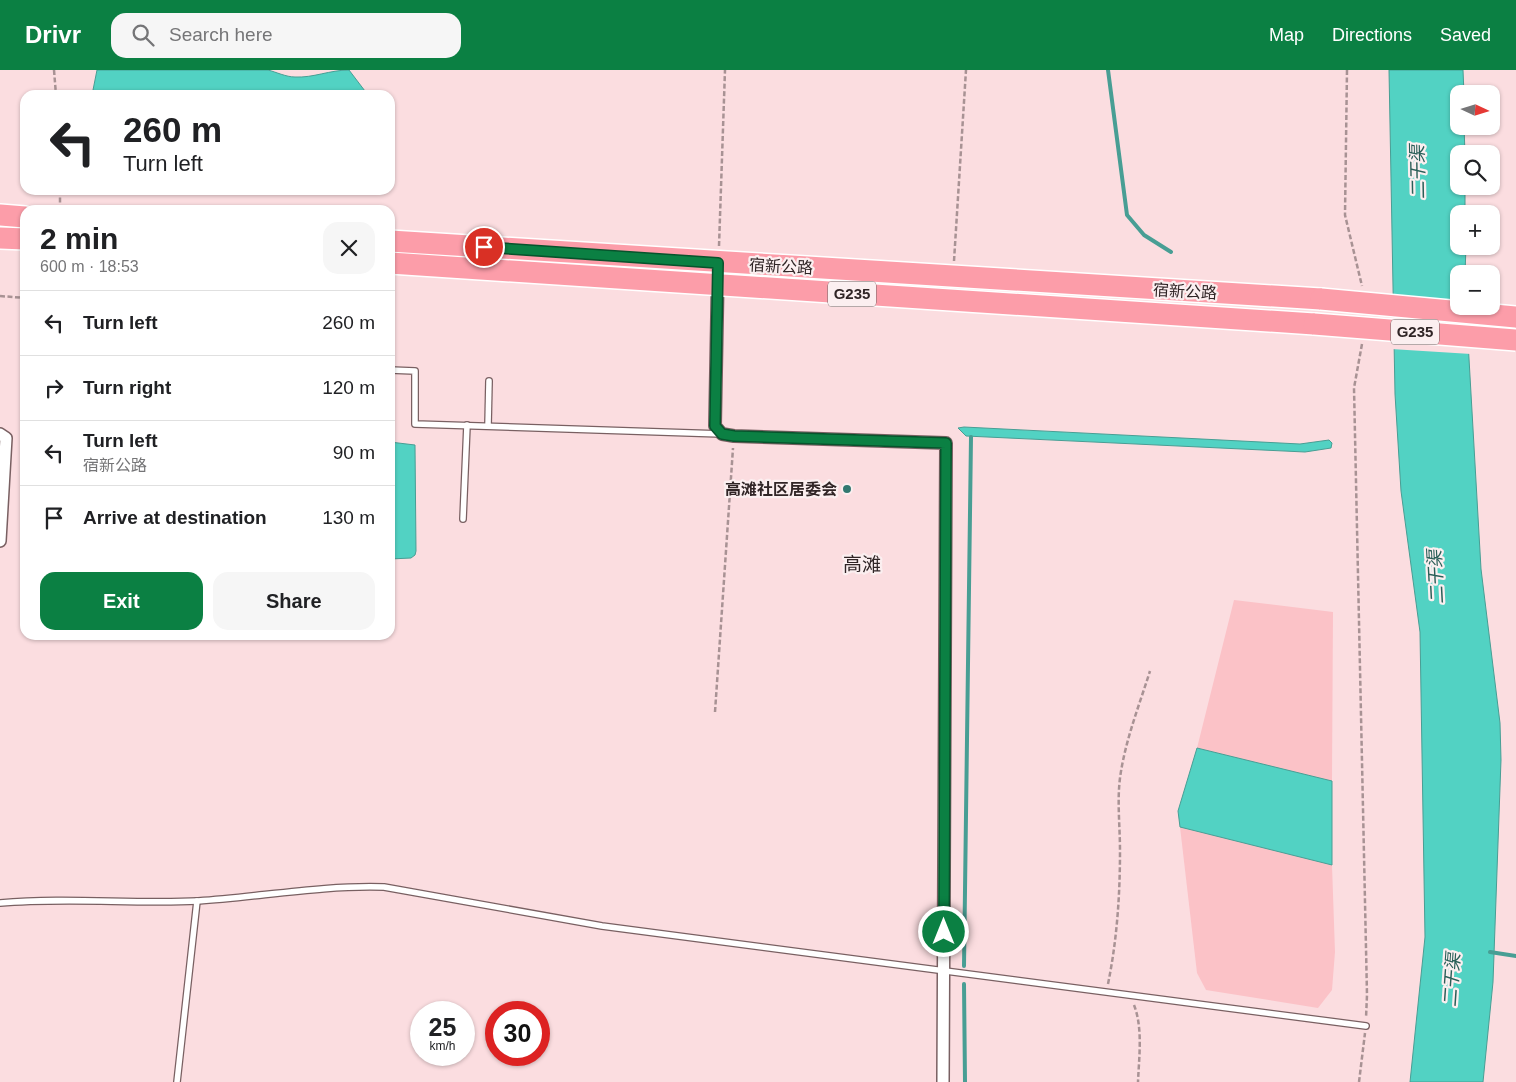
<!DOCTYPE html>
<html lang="en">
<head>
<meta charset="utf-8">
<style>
	:root { --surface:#fff; --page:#f6f6f6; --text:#202124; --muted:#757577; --line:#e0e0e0; --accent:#0b8043 }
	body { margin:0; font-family:Helvetica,"Noto Sans SC",sans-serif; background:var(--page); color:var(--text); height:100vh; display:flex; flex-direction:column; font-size:19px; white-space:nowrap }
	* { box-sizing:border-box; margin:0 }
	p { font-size:16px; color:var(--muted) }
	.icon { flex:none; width:28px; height:28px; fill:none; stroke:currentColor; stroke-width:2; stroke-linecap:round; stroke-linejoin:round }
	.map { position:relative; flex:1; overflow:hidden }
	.details { position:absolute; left:20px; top:135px; width:375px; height:435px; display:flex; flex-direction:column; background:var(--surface); border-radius:15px; box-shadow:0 1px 4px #0004 }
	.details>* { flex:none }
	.top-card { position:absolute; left:20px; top:20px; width:375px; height:105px; border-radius:15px; box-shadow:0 1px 4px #0004; background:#fff; color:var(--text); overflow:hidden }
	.needle { width:32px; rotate:94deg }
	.buttons { position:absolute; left:1450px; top:15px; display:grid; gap:10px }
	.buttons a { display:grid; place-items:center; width:50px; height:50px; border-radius:10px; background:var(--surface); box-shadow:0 1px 4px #0004; font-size:25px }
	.speed { position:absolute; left:410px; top:931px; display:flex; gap:10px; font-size:25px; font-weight:700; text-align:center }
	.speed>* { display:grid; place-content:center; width:65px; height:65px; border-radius:50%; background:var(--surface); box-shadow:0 1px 4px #0004; line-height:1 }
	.speed small { font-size:12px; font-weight:400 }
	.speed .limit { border:8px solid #d22; background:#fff; color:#111 }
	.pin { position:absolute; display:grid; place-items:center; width:42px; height:42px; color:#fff; margin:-21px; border:2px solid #fff; border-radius:50%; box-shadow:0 1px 5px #0007 }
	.me { position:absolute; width:55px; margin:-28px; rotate:0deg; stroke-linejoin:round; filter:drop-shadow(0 0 4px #0008) }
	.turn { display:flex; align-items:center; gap:18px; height:105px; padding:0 20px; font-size:22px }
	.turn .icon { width:65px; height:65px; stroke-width:2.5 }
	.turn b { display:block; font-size:35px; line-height:42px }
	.round { display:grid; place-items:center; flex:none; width:52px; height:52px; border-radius:15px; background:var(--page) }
	.summary { display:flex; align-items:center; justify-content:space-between; height:85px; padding:0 20px }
	h1 { font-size:30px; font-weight:600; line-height:38px }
	.button { display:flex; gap:10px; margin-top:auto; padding:10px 20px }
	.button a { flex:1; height:58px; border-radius:15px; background:var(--accent); color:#fff; font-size:20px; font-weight:600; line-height:58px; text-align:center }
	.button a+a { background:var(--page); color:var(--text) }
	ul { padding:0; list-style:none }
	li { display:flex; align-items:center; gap:15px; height:65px; padding:0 20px; border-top:1px solid var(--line) }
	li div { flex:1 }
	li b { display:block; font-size:19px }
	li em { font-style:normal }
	header { display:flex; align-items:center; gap:30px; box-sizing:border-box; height:70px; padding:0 25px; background:var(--accent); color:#fff }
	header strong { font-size:24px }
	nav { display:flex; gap:28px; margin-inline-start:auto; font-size:18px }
	.search { width:350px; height:45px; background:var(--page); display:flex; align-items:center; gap:12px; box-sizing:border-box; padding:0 18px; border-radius:15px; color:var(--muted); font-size:19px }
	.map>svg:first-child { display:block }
	.green { fill:#fbc2c7 }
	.water { fill:#52d2c3; stroke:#489e94 }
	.pier { fill:#fbdde0 }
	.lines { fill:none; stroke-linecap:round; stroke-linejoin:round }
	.stream { stroke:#489e94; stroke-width:4 }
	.lane-casing { stroke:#796062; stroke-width:8 }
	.street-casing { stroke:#796062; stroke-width:14 }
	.highway-casing { stroke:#fff; stroke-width:24 }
	.path { stroke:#a89294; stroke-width:2.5; stroke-dasharray:5 2.5; stroke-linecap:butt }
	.lane { stroke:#fff; stroke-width:5.5 }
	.street { stroke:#fff; stroke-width:11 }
	.highway { stroke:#fc9da9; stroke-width:21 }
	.highway-bridge-casing { stroke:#fff; stroke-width:24; stroke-linecap:butt }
	.highway-bridge { stroke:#fc9da9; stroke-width:21 }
	.route-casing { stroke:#07532c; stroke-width:12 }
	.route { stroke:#0b8043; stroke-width:9 }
	.poi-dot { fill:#327870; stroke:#fbeff0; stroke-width:2 }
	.labels { text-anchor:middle; stroke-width:4.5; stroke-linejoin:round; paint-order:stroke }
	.shield { fill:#fbeff0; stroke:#6d6263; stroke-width:1 }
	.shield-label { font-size:15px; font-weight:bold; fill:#302526 }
	.street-label { font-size:16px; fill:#302526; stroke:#fbeff0 }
	.poi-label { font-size:16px; font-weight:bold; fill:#302526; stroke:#fbeff0; text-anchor:end }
	.water-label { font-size:18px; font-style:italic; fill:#2a5f58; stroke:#fbeff0 }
	.quarter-label { font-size:19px; fill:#302526; stroke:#fbeff0 }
</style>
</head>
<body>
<header>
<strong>Drivr</strong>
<div class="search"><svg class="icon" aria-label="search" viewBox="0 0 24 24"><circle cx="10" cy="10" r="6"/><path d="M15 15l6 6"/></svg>Search here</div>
<nav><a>Map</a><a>Directions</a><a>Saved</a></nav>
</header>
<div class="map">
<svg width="1516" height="1012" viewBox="0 0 1516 1012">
	<rect width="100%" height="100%" fill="#fbdde0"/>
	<g class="green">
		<path d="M1234 530 1333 542 1332 711 1197 678Z"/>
		<path d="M1180 757 1332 795 1335 882 1332 920 1318 938 1206 920 1197 903Z"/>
	</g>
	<g class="water">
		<path d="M97 0H268C276 2 286 7 295 7 313 8 330 0 349 0L368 25H92Z"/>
		<path d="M1389 0H1463L1464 24H1459V56H1464L1465 84H1459V116H1465V144H1459V176H1466L1465 204H1459V236H1466L1481 499 1500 653 1501 690 1493 912 1483 1012H1410L1425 867 1420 562 1401 421 1395 324Z"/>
		<path d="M964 357 1300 374 1329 370 1332 373 1331 378 1305 382 966 366 958 358Z"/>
		<path d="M390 372 415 375 416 481 415 485 411 488 390 489Z"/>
		<path d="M1197 678 1332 711V795L1180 757 1178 741Z"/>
	</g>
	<path class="pier" d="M1390 230 1469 236 1471 284 1391 279Z"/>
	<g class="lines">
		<g class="stream">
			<path d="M1108 0 1127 145 1144 165 1171 182"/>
			<path d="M1490 882 1516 886"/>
			<path d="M964 896 971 367"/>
			<path d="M964 914 965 1012"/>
		</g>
		<g class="lane-casing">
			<g id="lane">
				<path d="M390 300 415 301V354L722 364"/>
				<path d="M488 356 489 311"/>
				<path d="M463 449 467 355"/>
				<path d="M0 833C66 827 132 834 198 831 260 827 321 815 384 817L602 856 1366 956"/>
				<path d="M177 1012 197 831"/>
			</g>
		</g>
		<g class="street-casing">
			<g id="street">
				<path d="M718 193 715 356 722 364 734 366 946 373 943 1012"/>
				<path d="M0 364 6 368 0 471"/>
			</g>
		</g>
		<g class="highway-casing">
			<g id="highway">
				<path d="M0 145 25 147"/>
				<path d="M0 168 25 169"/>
				<path d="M390 171 1321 229"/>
				<path d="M390 193 1314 254"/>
			</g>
		</g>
		<g class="path">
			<path d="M54 0 56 25"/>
			<path d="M1347 0 1345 145 1362 216"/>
			<path d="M60 120V140"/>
			<path d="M719 176 725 0"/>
			<path d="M954 191 966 0"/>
			<path d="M0 226 25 228"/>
			<path d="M1362 274 1354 318 1367 925 1366 948"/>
			<path d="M715 642 733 378"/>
			<path d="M1108 914C1117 870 1120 825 1120 781 1120 756 1117 732 1120 708 1125 671 1139 636 1150 601"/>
			<path d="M1134 935C1143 958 1139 987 1138 1012"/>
			<path d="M1359 1012 1365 963"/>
		</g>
		<use href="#lane" class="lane"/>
		<use href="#street" class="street"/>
		<use href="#highway" class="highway"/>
		<g class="highway-bridge-casing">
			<g id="highway-bridge">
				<path d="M1321 229 1516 247"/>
				<path d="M1314 254 1516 270"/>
			</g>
		</g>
		<use href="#highway-bridge" class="highway-bridge"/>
	</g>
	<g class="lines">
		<g class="route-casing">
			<path id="route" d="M484 177 718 193 715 356 722 364 734 366 946 373 944 862"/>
		</g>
		<use href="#route" class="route"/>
	</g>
	<circle class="poi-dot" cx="847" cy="419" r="5"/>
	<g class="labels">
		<g class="shield">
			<rect x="828" y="211.5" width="48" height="25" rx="4"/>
			<rect x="1391" y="249.5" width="48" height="25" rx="4"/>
		</g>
		<g class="shield-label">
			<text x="852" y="229">G235</text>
			<text x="1415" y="267">G235</text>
		</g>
		<g class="street-label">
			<text transform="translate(781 196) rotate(3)" y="6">宿新公路</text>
			<text transform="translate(1185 221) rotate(3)" y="6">宿新公路</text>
		</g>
		<g class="poi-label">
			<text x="837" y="425">高滩社区居委会</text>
		</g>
		<g class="water-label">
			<text transform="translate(1418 102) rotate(-91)" y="6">二干渠</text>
			<text transform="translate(1436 507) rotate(-93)" y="6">二干渠</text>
			<text transform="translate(1452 910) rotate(-86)" y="6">二干渠</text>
		</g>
		<g class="quarter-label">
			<text x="862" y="501">高滩</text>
		</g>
	</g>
</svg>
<div class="buttons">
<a><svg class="needle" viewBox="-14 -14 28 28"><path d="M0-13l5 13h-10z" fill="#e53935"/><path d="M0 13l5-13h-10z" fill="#757577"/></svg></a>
<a><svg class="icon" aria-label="search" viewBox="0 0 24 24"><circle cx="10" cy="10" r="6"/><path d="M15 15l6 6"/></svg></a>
<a>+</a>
<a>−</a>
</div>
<div class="speed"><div>25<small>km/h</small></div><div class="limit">30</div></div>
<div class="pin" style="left:484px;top:177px;background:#d93025"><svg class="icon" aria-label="arrive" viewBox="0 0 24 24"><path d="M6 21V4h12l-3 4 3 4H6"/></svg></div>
<svg class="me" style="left:944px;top:862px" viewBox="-20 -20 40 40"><circle r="17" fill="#0b8043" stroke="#fff" stroke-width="3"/><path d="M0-11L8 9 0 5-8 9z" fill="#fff"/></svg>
<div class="top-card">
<div class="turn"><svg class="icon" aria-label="left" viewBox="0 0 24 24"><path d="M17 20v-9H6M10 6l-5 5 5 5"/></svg><div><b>260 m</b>Turn left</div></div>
</div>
<section class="details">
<div class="summary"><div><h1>2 min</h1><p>600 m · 18:53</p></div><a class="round"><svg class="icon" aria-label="close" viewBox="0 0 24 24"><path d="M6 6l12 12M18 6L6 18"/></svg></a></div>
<ul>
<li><svg class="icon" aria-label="left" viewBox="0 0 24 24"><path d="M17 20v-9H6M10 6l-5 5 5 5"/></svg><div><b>Turn left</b></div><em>260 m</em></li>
<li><svg class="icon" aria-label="right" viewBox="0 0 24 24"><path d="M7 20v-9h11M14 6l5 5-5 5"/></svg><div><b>Turn right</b></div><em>120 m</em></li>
<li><svg class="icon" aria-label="left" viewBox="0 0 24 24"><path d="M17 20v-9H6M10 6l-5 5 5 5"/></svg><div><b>Turn left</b><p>宿新公路</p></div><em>90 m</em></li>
<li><svg class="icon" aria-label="arrive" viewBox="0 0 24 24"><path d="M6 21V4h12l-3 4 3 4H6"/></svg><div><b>Arrive at destination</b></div><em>130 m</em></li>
</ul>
<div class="button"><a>Exit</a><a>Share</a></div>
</section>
</div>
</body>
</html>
